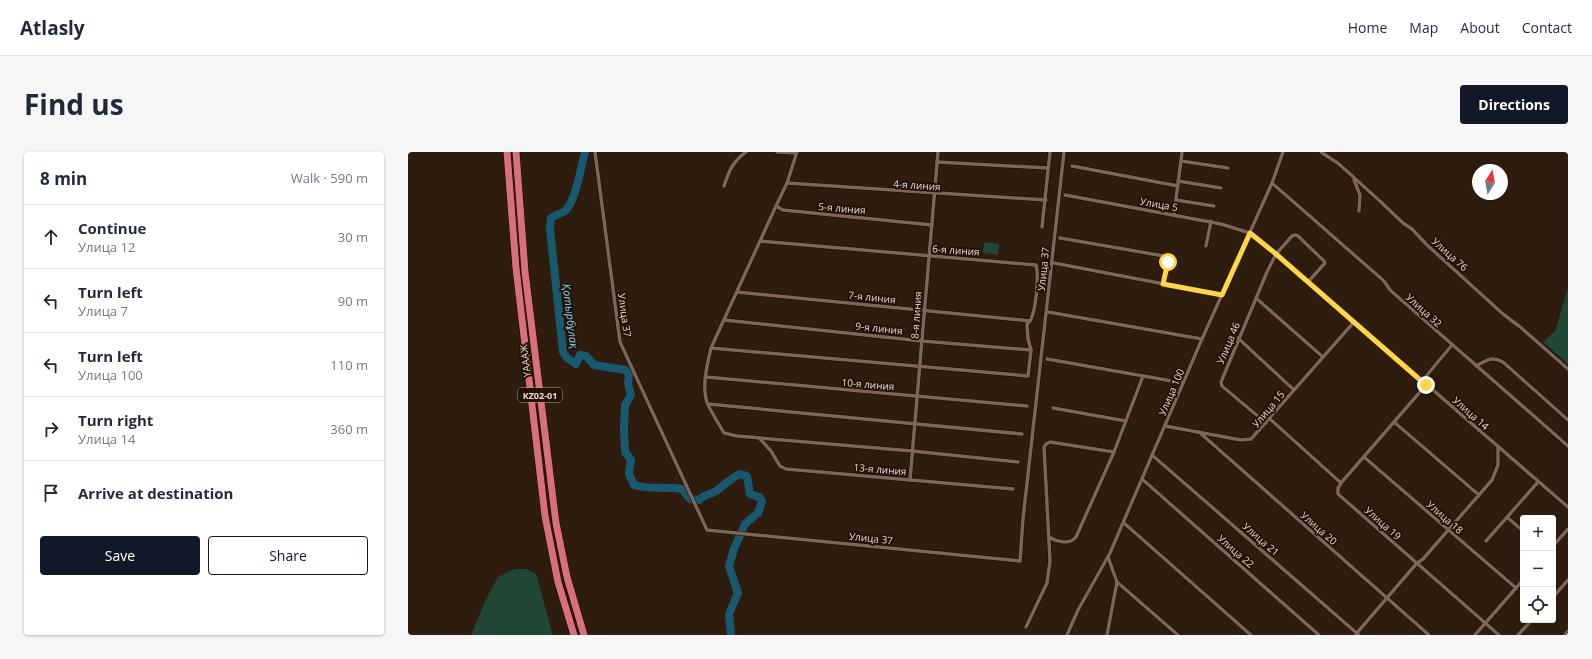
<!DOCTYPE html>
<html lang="en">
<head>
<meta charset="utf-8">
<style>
	:root { --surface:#fff; --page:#f6f6f7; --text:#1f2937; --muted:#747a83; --line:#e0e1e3; --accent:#111827 }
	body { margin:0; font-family:"Open Sans",sans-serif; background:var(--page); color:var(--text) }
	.controls { position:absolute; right:12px; bottom:12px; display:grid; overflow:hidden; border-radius:4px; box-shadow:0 1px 3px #0004 }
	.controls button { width:36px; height:36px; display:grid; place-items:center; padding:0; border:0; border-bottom:1px solid var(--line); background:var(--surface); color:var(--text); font:20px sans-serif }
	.compass { position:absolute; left:1064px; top:12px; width:36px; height:36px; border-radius:50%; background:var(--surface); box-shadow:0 1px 3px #0004; rotate:11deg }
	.stop { position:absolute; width:12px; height:12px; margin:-9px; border:3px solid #ffd54a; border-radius:50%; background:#fff }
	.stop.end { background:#ffd54a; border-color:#fff; box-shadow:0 1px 4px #0008 }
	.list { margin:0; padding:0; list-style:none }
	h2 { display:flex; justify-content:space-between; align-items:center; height:52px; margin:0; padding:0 16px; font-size:17px }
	h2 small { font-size:13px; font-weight:400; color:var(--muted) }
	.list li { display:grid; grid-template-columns:26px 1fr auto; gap:12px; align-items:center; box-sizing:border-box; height:64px; padding:0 16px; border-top:1px solid var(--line) }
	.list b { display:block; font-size:15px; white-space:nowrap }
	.list p { margin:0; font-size:13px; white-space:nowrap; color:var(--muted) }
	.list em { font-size:13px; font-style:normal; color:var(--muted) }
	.actions { display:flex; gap:8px; padding:12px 16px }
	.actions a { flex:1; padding:9px 0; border:1px solid var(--accent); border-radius:4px; text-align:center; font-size:14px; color:var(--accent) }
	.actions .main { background:var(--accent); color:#fff }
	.icon { flex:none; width:22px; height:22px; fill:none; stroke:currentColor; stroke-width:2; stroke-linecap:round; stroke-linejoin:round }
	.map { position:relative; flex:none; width:1160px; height:483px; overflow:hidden; border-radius:4px }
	header { display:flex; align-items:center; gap:24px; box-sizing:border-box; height:56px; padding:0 20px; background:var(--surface); border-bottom:1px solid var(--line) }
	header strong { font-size:19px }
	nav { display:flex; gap:22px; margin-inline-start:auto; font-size:14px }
	.intro { display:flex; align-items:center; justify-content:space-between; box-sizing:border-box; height:96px; padding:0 24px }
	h1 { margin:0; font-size:28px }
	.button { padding:10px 18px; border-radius:4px; background:var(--accent); color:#fff; font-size:14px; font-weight:700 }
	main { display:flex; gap:24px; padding:0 24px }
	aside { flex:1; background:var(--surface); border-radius:4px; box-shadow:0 1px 3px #0004 }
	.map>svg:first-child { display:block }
	.green { fill:#1f4734 }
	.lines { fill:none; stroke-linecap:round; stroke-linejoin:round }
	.river { stroke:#195970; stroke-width:8 }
	.minor-casing { stroke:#160600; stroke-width:4.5 }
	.motorway-casing { stroke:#160600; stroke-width:8 }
	.minor { stroke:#7d6658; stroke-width:3.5 }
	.motorway { stroke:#d8707b; stroke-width:7 }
	.route { stroke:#ffd54a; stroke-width:5 }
	.labels { text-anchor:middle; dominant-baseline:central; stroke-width:4; stroke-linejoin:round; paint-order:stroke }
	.shield { fill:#241206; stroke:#ad9f96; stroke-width:1 }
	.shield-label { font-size:9px; font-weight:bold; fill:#e8dbd3 }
	.street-label { font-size:10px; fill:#e8dbd3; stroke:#241206 }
	.water-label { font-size:11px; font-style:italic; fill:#7ed4f7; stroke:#241206 }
</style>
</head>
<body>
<header>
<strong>Atlasly</strong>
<nav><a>Home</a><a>Map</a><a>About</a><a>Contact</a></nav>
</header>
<div class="intro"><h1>Find us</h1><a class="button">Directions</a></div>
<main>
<aside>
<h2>8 min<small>Walk · 590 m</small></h2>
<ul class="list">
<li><svg class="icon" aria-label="ahead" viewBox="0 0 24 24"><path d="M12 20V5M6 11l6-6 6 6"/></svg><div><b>Continue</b><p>Улица 12</p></div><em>30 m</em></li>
<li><svg class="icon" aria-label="left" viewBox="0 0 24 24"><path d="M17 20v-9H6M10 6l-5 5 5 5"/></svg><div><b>Turn left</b><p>Улица 7</p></div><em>90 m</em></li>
<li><svg class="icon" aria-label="left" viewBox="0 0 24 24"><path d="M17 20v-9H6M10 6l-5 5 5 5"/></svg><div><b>Turn left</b><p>Улица 100</p></div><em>110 m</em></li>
<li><svg class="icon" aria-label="right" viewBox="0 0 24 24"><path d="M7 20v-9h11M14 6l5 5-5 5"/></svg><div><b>Turn right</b><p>Улица 14</p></div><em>360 m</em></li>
<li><svg class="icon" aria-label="arrive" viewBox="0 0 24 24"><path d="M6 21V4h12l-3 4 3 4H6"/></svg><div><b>Arrive at destination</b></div></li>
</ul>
<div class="actions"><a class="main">Save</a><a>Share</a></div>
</aside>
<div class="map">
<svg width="1160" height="483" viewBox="0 0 1160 483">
	<rect width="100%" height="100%" fill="#2e1c0f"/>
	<g class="green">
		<path d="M 576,90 L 591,92 L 590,103 L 575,101 Z"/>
		<path d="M 1160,136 L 1160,212 L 1135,190 L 1147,179 Z"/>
		<path d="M 107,417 L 119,417 L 128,422 L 145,483 L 63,483 L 77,449 L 90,425 Z"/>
	</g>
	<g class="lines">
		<path class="river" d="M 177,0 C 173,15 168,47 158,58 C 155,61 148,63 143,66 L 142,77 L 155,200 L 159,206 L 168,212 L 172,203 L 178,204 L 186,213 L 218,218 L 221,223 L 220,232 L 223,243 L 217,253 L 216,277 L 217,300 L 223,308 L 221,322 L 226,333 C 241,338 258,334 274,337 L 282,347 L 291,348 C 296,342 302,343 308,339 C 316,333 322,327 332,322 L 339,324 L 342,342 L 351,345 L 354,349 L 350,361 L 337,372 L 326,397 L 321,414 L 330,441 L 321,462 L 323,483"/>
		<defs>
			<g id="minor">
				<path d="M 187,0 L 212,190 L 299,378 L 612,409 L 615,367 L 656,0"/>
				<path d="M 369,0 L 388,1"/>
				<path d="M 389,0 L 379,31 L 368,54 L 375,58 L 524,73"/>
				<path d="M 913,0 L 931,12 L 973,50 L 995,71 L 1004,77 L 1019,93 L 1095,162 L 1111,174 L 1160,217"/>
				<path d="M 773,9 L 820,16"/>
				<path d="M 529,10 L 640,16"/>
				<path d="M 664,14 L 770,34"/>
				<path d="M 946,28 L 952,43 L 951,59"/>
				<path d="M 770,29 L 813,36"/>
				<path d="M 379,31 L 638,48"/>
				<path d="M 864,31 L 976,129 L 982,138 L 1160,294"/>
				<path d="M 316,34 C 321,19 325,9 338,0"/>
				<path d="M 657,43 L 813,72 L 842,81 L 868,102 L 1160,355"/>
				<path d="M 768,48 L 806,54"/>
				<path d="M 368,54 L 303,196 C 299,213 293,237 300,253 C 305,263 311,272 316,281 L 329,284 L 504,299 L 610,310"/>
				<path d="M 766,63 L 774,0"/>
				<path d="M 634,75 L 642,0"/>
				<path d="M 652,86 L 756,104 L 759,106 L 755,132"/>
				<path d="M 798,94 L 803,69"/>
				<path d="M 646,111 L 814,143"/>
				<path d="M 329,140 L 622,169"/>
				<path d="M 848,146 L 915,205"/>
				<path d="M 640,160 L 794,187"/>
				<path d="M 316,168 L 514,189 L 623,198"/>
				<path d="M 830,186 L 886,238"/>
				<path d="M 303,196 L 620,224 L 623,198 L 620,187 L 619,172 C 620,171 623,168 623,167 C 628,157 631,124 628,113 L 352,89"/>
				<path d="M 639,207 L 775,231"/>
				<path d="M 1068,214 C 1079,208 1083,204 1095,210 L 1160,268"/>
				<path d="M 298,225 L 619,254"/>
				<path d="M 1014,229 L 1044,193"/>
				<path d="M 300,252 L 614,282"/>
				<path d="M 645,256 L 718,269"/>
				<path d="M 862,267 L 933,331 L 930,336 L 930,342 L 1091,483"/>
				<path d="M 986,270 L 1071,343"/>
				<path d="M 858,271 L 814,234 L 813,230 L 859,120 L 868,102 L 884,84 L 887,83 L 890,84 L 916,109 L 917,111 L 900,130"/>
				<path d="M 757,274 L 833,288 L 843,287 L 946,170"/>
				<path d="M 791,280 L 1021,483"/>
				<path d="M 352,287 L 363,299 L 372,314 L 378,317 L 605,337"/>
				<path d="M 744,303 L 951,483"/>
				<path d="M 956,305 L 1108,436"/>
				<path d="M 734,327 L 911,483"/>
				<path d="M 502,328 L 530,0"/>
				<path d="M 933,331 L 1018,233"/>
				<path d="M 1099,365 L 1115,379"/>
				<path d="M 716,371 L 843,483"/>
				<path d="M 641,385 C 649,390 662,393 668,385 L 706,300 L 735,224"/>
				<path d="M 1078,389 L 1130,330"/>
				<path d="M 1145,394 L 1160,377"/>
				<path d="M 709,430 L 770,483"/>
				<path d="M 1145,445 L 1160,428"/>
				<path d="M 618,475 L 639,431 L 642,409 L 636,295 L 638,292 L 642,290 L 706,300"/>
				<path d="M 948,482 L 1009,411 L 1015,407 L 1084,328 L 1090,313 L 1090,296"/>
				<path d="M 659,483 L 670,458 L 702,401 L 794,187 L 864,31 L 875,0"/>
				<path d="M 699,483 L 709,430 L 700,405"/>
				<path d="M 1067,483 L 1115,428"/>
				<path d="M 1110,483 L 1124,468"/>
				<path d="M 1157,483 L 1160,479"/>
			</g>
			<g id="motorway">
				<path d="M 99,0 L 108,116 L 137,364 L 150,430 L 166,483"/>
				<path d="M 108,0 L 117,120 L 148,371 L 159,425 L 176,483"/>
			</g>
		</defs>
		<use href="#minor" class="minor-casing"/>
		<use href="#motorway" class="motorway-casing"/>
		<use href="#minor" class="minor"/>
		<use href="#motorway" class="motorway"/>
	</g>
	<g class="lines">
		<path class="route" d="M 760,110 L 755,132 L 814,143 L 842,81 L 868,102 L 1018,233"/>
	</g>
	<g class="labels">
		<rect class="shield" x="110" y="236" width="44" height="14" rx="3"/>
		<g class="shield-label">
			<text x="132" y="243">KZ02-01</text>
		</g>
		<g class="street-label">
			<text transform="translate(509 33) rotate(4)">4-я линия</text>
			<text transform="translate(751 52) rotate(10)">Улица 5</text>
			<text transform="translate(434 56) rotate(5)">5-я линия</text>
			<text transform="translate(548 98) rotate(4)">6-я линия</text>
			<text transform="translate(1042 102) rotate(42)">Улица 76</text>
			<text transform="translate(635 117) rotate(-84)">Улица 37</text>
			<text transform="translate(464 145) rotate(6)">7-я линия</text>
			<text transform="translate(1016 158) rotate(42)">Улица 32</text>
			<text transform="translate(217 163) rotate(82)">Улица 37</text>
			<text transform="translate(508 163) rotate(-86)">8-я линия</text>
			<text transform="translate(471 176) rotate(6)">9-я линия</text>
			<text transform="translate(820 191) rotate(-67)">Улица 46</text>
			<text transform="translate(117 209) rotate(-97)">ҮАААЖ</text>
			<text transform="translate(460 232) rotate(5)">10-я линия</text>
			<text transform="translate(763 240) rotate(-67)">Улица 100</text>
			<text transform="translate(860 257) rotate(-50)">Улица 15</text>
			<text transform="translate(1063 261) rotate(41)">Улица 14</text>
			<text transform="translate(472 317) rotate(5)">13-я линия</text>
			<text transform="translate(1037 365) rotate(41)">Улица 18</text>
			<text transform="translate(975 371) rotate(41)">Улица 19</text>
			<text transform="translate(911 376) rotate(41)">Улица 20</text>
			<text transform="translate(463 386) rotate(6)">Улица 37</text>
			<text transform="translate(853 387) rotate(41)">Улица 21</text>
			<text transform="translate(828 399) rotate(41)">Улица 22</text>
		</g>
		<g class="water-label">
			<text transform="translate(163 164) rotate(83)">Қотырбұлақ</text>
		</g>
	</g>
</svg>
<div class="controls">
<button>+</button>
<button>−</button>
<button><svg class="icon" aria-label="locate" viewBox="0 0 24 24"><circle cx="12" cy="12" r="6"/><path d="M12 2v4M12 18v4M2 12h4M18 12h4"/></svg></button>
</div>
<svg class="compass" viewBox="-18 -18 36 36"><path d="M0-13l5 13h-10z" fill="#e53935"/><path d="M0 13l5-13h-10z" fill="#747a83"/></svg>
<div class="stop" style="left:760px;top:110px"></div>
<div class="stop end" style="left:1018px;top:233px"></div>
</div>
</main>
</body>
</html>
